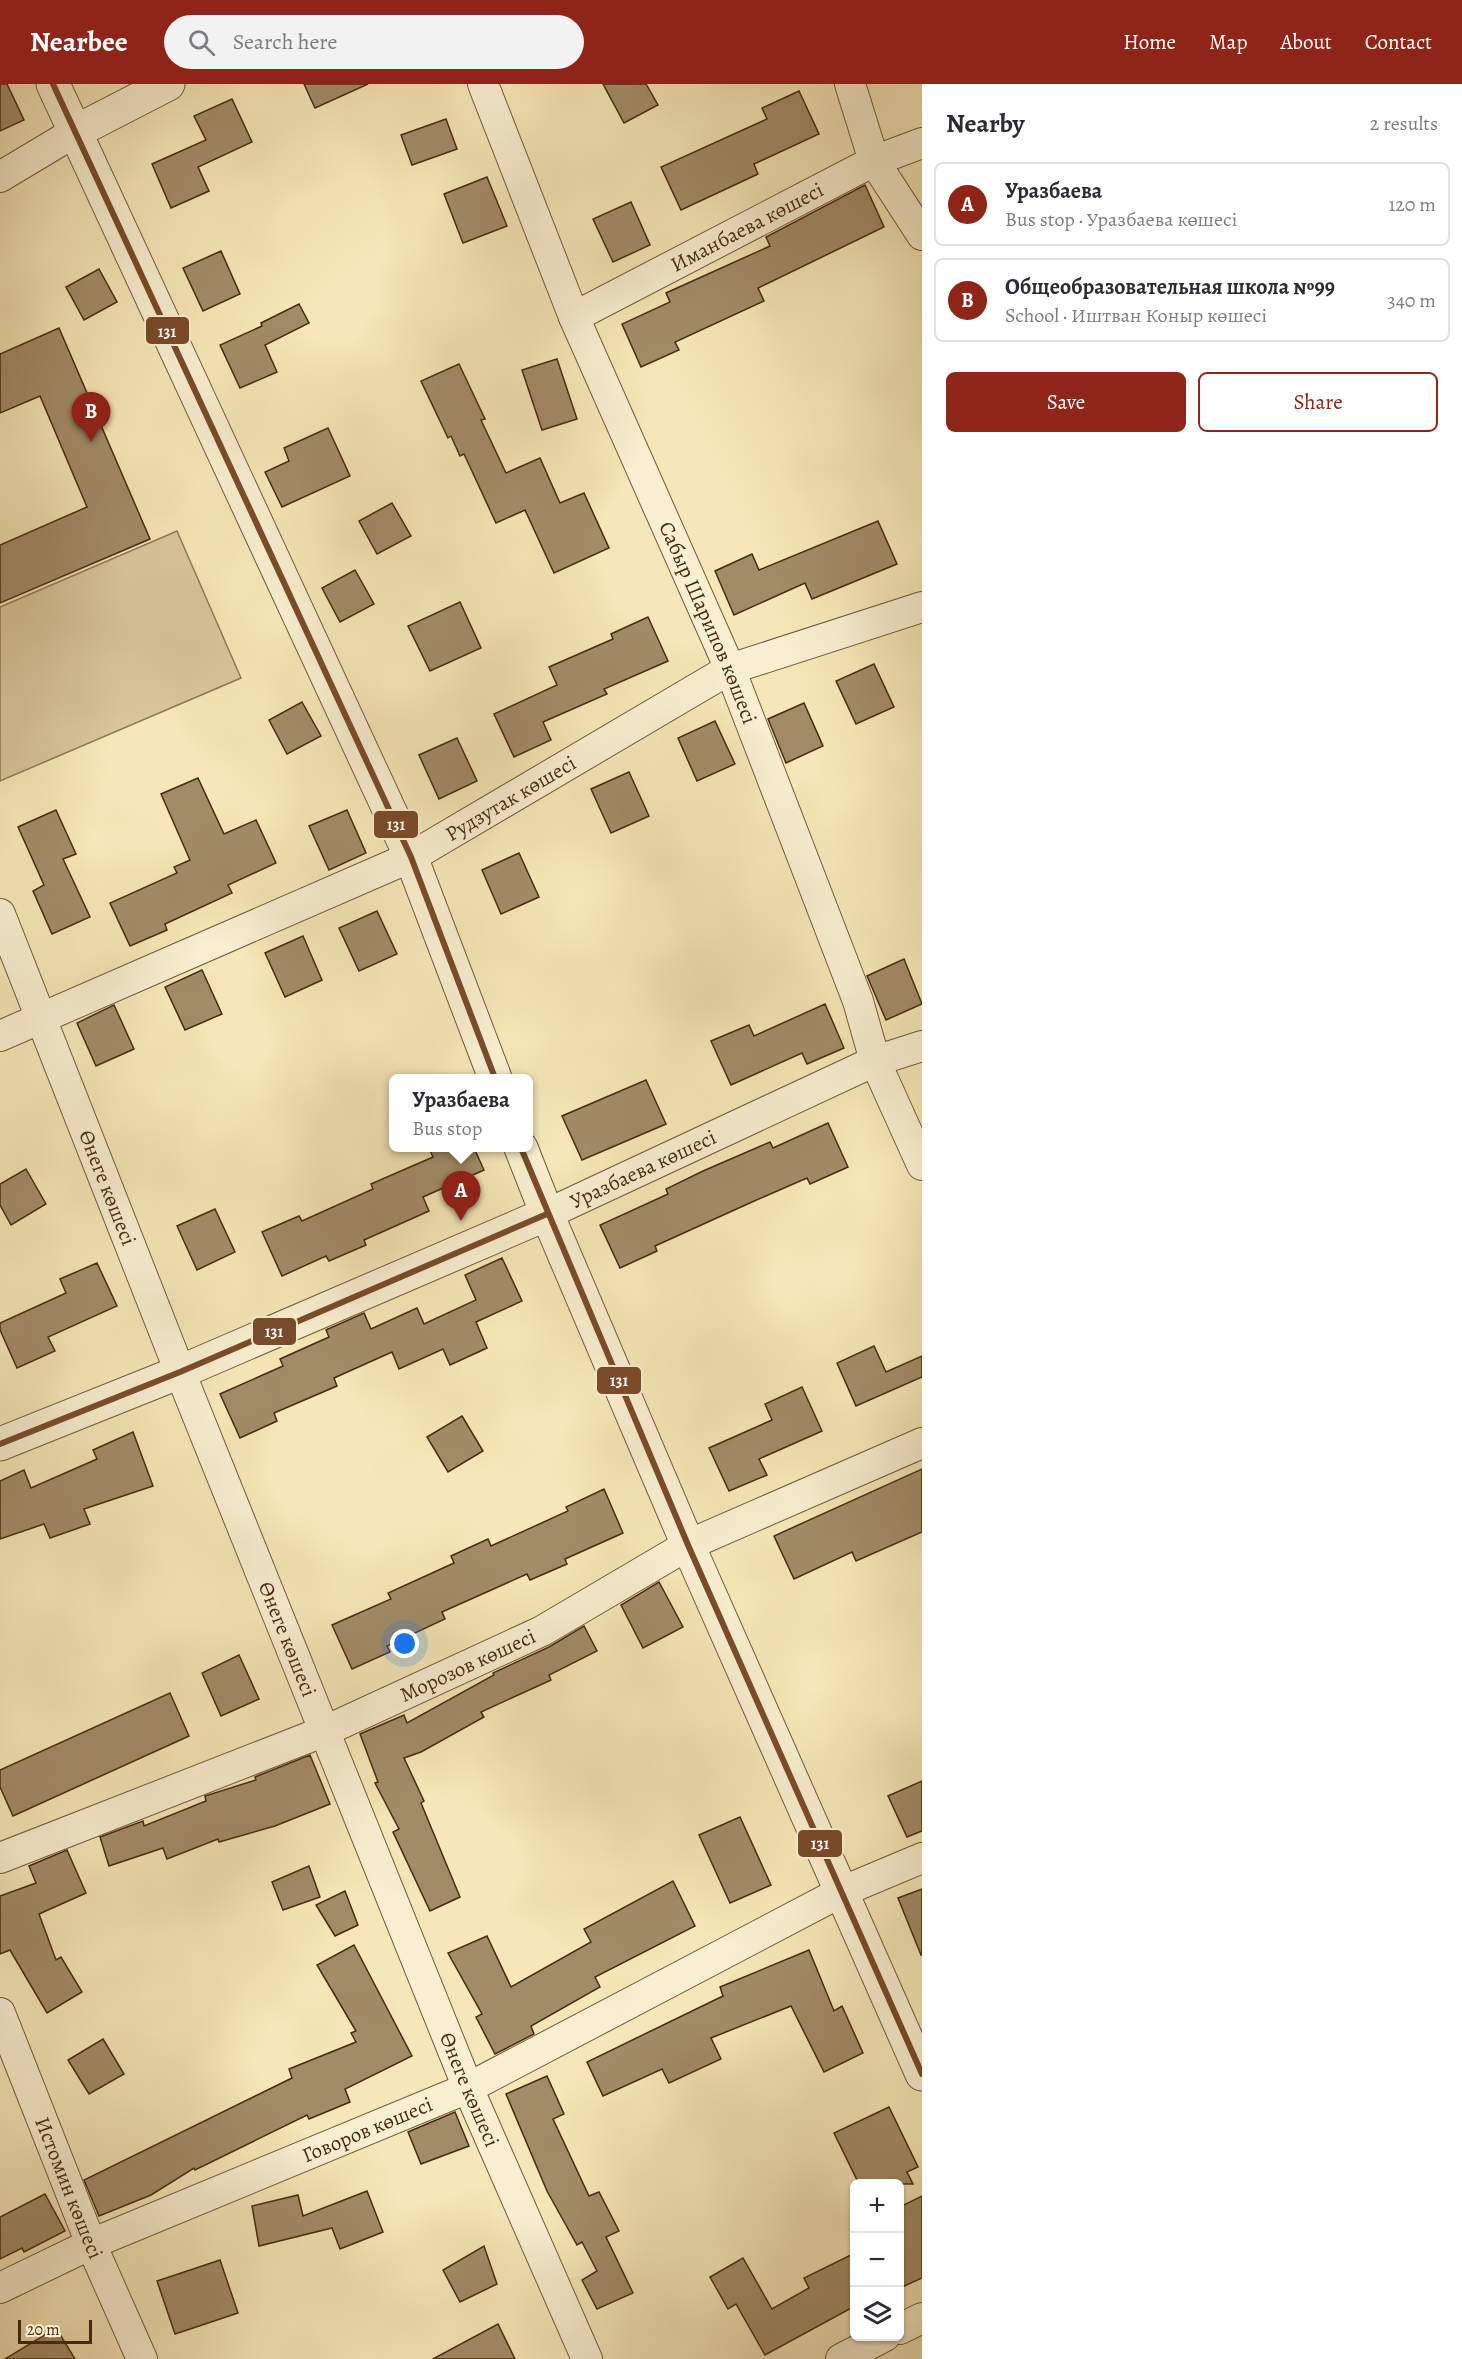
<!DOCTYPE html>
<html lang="en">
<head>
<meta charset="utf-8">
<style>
	:root { --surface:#fff; --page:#f2f2f3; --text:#2b2b33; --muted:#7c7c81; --line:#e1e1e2; --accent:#8f2418 }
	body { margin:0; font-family:Alegreya,serif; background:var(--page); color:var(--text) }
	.controls { position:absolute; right:18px; bottom:18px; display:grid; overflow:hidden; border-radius:9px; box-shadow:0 2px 4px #0004 }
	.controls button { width:54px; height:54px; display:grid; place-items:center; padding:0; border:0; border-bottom:2px solid var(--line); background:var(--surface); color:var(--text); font:30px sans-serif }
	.scale { position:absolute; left:18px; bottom:15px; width:74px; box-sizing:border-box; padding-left:6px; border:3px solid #482a13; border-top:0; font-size:16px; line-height:21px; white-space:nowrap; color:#482a13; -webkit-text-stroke:4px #f8efd0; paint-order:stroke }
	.you { position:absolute; left:405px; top:1560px; width:21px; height:21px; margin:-15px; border:4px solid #fff; border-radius:50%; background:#1a73e8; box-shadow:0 0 0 9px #1a73e833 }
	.badge { display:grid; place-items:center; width:39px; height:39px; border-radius:50%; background:var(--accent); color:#fff; font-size:20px; font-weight:700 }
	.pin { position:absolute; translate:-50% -50px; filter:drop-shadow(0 2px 3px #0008) }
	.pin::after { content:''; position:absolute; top:32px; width:21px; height:18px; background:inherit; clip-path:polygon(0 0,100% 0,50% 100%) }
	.popup { position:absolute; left:389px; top:990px; width:144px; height:78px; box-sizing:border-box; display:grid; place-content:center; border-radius:9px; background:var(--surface); filter:drop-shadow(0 2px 4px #0005); font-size:20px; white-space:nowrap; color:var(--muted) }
	.popup b { font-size:22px; color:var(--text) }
	.popup::after { content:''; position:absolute; left:50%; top:100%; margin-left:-12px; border:12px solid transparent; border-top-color:var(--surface) }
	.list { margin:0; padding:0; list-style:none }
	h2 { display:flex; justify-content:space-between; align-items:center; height:78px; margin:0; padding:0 24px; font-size:26px }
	h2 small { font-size:20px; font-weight:400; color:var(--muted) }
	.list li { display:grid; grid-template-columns:39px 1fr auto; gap:18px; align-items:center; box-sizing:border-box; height:84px; margin:0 12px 12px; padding:0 12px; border:2px solid var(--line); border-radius:9px }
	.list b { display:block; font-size:22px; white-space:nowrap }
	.list p { margin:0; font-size:20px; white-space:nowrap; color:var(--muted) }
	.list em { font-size:20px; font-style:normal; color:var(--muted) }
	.actions { display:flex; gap:12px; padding:18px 24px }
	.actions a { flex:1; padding:14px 0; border:2px solid var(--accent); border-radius:9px; text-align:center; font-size:21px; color:var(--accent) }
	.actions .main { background:var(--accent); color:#fff }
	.icon { flex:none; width:33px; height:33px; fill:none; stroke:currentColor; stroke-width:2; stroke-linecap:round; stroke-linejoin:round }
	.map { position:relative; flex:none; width:922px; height:2275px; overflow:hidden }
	header { display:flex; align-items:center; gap:36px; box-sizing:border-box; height:84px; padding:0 30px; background:var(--accent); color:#fff }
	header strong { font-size:28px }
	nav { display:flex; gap:33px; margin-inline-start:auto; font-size:21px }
	.search { width:420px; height:54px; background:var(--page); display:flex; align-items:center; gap:15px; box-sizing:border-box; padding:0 21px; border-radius:33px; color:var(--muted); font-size:22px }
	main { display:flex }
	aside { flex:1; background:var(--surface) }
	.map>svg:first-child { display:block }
	.green { fill:#d8c79b; stroke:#907857; stroke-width:1.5 }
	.building { fill:#a28c68; stroke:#482a13; stroke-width:1.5 }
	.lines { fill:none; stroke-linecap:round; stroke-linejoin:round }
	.minor-casing { stroke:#73593c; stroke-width:32 }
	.tertiary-casing { stroke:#73593c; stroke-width:35 }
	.minor { stroke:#f8efd0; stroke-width:30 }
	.tertiary { stroke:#f8efd0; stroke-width:33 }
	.bus-1-casing { stroke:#f8efd0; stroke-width:10 }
	.bus-1 { stroke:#7a4b2a; stroke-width:6 }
	.labels { text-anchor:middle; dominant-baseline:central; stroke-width:4.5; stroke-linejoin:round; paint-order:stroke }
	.street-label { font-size:21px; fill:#482a13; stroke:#f8efd0 }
	.line-badge { stroke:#f8efd0; stroke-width:2 }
	.badge-label { font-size:16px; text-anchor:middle; font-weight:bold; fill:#fff }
</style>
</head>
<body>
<header>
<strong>Nearbee</strong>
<div class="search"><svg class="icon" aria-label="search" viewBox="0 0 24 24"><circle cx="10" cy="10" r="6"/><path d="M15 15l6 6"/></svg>Search here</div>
<nav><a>Home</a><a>Map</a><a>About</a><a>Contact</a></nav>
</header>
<main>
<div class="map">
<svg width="922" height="2275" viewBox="0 0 922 2275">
	<rect width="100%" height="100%" fill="#f5e7b7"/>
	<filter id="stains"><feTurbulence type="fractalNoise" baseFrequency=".00333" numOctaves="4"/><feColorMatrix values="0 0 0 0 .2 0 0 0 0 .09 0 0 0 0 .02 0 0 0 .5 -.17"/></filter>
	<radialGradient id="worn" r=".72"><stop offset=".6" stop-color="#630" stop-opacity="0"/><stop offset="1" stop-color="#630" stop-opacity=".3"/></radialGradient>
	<path class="green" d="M 177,447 L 241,594 L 0,697 L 0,523 Z"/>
	<g class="building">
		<path d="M 0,0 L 7,0 L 24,36 L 0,47 Z"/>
		<path d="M 304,0 L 368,0 L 315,24 Z"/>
		<path d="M 603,0 L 646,0 L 658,21 L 624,39 Z"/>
		<path d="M 799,7 L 819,50 L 754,80 L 758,90 L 681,126 L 661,83 L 767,35 L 762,24 Z"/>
		<path d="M 232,15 L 252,58 L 198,83 L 209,107 L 171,124 L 152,80 L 206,56 L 194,32 Z"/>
		<path d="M 446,35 L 457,65 L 412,81 L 401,51 Z"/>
		<path d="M 487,93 L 507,142 L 463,159 L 444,110 Z"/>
		<path d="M 865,101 L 884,143 L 758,204 L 764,217 L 675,258 L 679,266 L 641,283 L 622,240 L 670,218 L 666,209 L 770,162 L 766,153 Z"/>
		<path d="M 631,118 L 650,161 L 613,178 L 593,135 Z"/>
		<path d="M 221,167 L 240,210 L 203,227 L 183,184 Z"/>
		<path d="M 99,185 L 117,218 L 84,236 L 66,203 Z"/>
		<path d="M 299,220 L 309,239 L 265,261 L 277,288 L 240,304 L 220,261 L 262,242 L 261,239 Z"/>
		<path d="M 59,244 L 150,455 L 0,519 L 0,461 L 87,423 L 40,312 L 0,329 L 0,270 Z"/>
		<path d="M 557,275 L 577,335 L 542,346 L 522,286 Z"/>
		<path d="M 459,280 L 485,335 L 481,336 L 506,389 L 540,374 L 560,419 L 584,409 L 609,464 L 554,489 L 525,426 L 496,439 L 464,370 L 460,372 L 451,352 L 448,354 L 421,297 Z"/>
		<path d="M 328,344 L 350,392 L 282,423 L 265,388 L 289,377 L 284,364 Z"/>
		<path d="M 392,419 L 411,452 L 377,470 L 359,437 Z"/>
		<path d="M 878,437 L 897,480 L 812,515 L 805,499 L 734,531 L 715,487 L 752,470 L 759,486 Z"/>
		<path d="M 355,486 L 374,520 L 340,538 L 322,504 Z"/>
		<path d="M 460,518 L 481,564 L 430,587 L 408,542 Z"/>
		<path d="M 648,533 L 668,577 L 604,605 L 607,610 L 543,638 L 551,656 L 514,673 L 494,630 L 557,601 L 549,583 L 613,555 L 611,550 Z"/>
		<path d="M 874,580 L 894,623 L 856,640 L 836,597 Z"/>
		<path d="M 302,618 L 321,652 L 287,670 L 269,636 Z"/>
		<path d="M 804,619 L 823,662 L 786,679 L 768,635 Z"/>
		<path d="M 715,637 L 735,680 L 697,697 L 678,654 Z"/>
		<path d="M 457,654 L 477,697 L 439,715 L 419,671 Z"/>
		<path d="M 629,688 L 649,732 L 611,749 L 591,705 Z"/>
		<path d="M 198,694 L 224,750 L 256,736 L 276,779 L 228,801 L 232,809 L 165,840 L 167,846 L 130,862 L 110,819 L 177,789 L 174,783 L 190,776 L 161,710 Z"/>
		<path d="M 56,726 L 76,770 L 63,775 L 90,833 L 52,850 L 33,807 L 44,801 L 18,743 Z"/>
		<path d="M 347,726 L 366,769 L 329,786 L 309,742 Z"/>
		<path d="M 519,769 L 539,813 L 501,830 L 482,786 Z"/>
		<path d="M 377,827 L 397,870 L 359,887 L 339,844 Z"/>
		<path d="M 303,852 L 322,896 L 285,913 L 265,869 Z"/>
		<path d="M 904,875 L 922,920 L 886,936 L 867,892 Z"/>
		<path d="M 202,886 L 222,930 L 185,946 L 165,903 Z"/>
		<path d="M 825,920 L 844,964 L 807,980 L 802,969 L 731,1001 L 711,957 L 749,941 L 754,952 Z"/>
		<path d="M 114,921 L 134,965 L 96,982 L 77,939 Z"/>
		<path d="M 646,996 L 666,1040 L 582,1076 L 562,1032 Z"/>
		<path d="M 828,1039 L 848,1083 L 810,1100 L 807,1094 L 752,1118 L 655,1162 L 657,1167 L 620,1184 L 600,1141 L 668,1110 L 666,1105 L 703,1087 L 770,1058 L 773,1064 Z"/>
		<path d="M 429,1064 L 474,1064 L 484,1086 L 423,1113 L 429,1127 L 364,1156 L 366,1161 L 329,1177 L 326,1172 L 282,1192 L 262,1148 L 299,1132 L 302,1137 L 373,1105 L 371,1100 L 433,1073 Z"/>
		<path d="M 26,1085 L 46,1120 L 11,1141 L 0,1121 L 0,1100 Z"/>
		<path d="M 215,1125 L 235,1168 L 197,1186 L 177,1142 Z"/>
		<path d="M 502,1174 L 522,1217 L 476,1238 L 487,1264 L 450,1281 L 443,1265 L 399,1285 L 392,1268 L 334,1294 L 337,1302 L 274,1329 L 277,1337 L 240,1354 L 220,1310 L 283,1282 L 280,1275 L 329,1253 L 326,1246 L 364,1229 L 371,1245 L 417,1224 L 424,1240 L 476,1216 L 465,1191 Z"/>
		<path d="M 97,1179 L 117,1222 L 48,1253 L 55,1267 L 17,1284 L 0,1246 L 0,1239 L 66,1209 L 60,1195 Z"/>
		<path d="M 874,1262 L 886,1288 L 922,1272 L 922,1293 L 856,1322 L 837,1279 Z"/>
		<path d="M 802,1303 L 822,1347 L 759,1375 L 767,1391 L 729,1407 L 709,1364 L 772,1336 L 765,1320 Z"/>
		<path d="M 462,1332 L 483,1367 L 448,1388 L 427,1353 Z"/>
		<path d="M 133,1348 L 153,1402 L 84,1425 L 90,1440 L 50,1454 L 44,1440 L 0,1455 L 0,1397 L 24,1386 L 31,1404 L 97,1375 L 93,1366 Z"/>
		<path d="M 922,1385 L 922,1448 L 856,1477 L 852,1468 L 794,1495 L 774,1452 Z"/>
		<path d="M 604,1405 L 623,1449 L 565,1475 L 567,1480 L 530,1496 L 527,1490 L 442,1528 L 445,1535 L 387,1562 L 390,1568 L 352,1585 L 332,1541 L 391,1515 L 388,1509 L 454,1479 L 451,1472 L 488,1455 L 491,1462 L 568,1427 L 566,1423 Z"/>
		<path d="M 659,1498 L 683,1543 L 643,1564 L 621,1521 Z"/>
		<path d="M 584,1542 L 597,1567 L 549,1591 L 551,1596 L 481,1628 L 484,1633 L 421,1668 L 404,1674 L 424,1717 L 421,1719 L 460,1813 L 430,1827 L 393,1748 L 399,1745 L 375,1699 L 378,1698 L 360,1650 L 404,1631 L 407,1639 L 494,1591 L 493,1589 L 549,1563 Z"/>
		<path d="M 239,1571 L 259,1615 L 221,1632 L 202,1589 Z"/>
		<path d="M 170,1609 L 189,1652 L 13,1732 L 0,1703 L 0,1686 Z"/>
		<path d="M 310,1671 L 330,1720 L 275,1742 L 219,1758 L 218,1755 L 167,1775 L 163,1764 L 109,1782 L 100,1753 L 143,1737 L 144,1742 L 206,1717 L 205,1712 L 256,1696 L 255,1693 Z"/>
		<path d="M 922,1697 L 922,1747 L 907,1753 L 888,1712 Z"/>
		<path d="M 740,1733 L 771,1801 L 730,1819 L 699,1751 Z"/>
		<path d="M 67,1766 L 86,1809 L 39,1830 L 56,1876 L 61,1873 L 82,1908 L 47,1929 L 10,1866 L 0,1870 L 0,1812 L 36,1799 L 29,1782 Z"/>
		<path d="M 309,1782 L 320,1813 L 283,1826 L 272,1798 Z"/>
		<path d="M 673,1797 L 695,1842 L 595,1893 L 600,1903 L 531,1942 L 534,1950 L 495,1970 L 476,1933 L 482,1930 L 448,1869 L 487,1852 L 511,1903 L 591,1858 L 584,1845 Z"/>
		<path d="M 922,1805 L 922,1871 L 921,1871 L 898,1814 Z"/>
		<path d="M 345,1807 L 358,1841 L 335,1852 L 316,1821 Z"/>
		<path d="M 354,1861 L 412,1972 L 345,2005 L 350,2018 L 309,2035 L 307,2031 L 195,2086 L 194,2084 L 151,2111 L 99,2132 L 84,2096 L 292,1994 L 289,1985 L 356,1958 L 351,1949 L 356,1947 L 317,1881 Z"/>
		<path d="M 809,1866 L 834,1927 L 842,1922 L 863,1969 L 824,1988 L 791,1922 L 711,1954 L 721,1975 L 669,1999 L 662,1985 L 603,2012 L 587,1978 L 723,1912 L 720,1903 Z"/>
		<path d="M 103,1955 L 124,1990 L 89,2010 L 68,1976 Z"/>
		<path d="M 547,1992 L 564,2030 L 553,2035 L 589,2112 L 599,2108 L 619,2147 L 606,2153 L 633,2209 L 597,2225 L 582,2196 L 597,2187 L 582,2158 L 577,2161 L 547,2107 L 506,2010 Z"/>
		<path d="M 889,2023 L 918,2083 L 907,2088 L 913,2100 L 859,2100 L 834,2049 Z"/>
		<path d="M 455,2028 L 469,2062 L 421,2080 L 408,2048 Z"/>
		<path d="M 367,2107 L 383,2148 L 340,2165 L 332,2144 L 259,2162 L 252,2122 L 298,2111 L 303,2132 Z"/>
		<path d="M 45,2110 L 65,2147 L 24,2168 L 22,2164 L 0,2175 L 0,2133 Z"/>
		<path d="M 922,2112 L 922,2194 L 900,2204 L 900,2123 Z"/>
		<path d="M 484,2162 L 497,2200 L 460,2218 L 443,2186 Z"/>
		<path d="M 855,2169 L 855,2222 L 765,2271 L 736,2220 L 728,2225 L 710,2193 L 743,2174 L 772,2225 L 809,2204 L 804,2194 Z"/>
		<path d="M 220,2176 L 238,2229 L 175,2250 L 157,2197 Z"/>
		<path d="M 498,2240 L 515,2275 L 433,2275 Z"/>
		<path d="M 56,2244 L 75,2275 L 5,2275 Z"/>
	</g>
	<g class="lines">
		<defs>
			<g id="minor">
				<path id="s1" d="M 483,0 L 574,233 L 730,585 L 858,917 L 875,977 L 922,1081"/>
				<path d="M 850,0 L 874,77 L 922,151"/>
				<path d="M 0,93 L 75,48"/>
				<path id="s2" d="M 574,233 L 874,77 L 922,59"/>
				<path id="s3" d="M 0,830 L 180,1288 L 468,2004 L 587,2275"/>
				<path id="s4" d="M 0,952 L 411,773 L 730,585 L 922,523"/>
				<path id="s5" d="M 547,1130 L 875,977 L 922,962"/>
				<path id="s6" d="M 0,1774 L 325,1647 L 542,1547 L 688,1461 L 922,1359"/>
				<path id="s7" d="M 0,1929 L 91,2160 L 142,2275"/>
				<path id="s8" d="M 0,2204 L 91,2160 L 468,2004 L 841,1808 L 922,1774"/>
				<path d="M 900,2245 L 922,2234"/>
				<path d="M 841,2275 L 885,2252"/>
			</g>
			<g id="tertiary">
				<path d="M 53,0 L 411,773 L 495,994"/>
				<path d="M 75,48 L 168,0"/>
				<path d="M 521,1064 L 547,1130 L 688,1461 L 922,1990"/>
				<path d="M 0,1360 L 180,1288 L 547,1130"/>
			</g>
		</defs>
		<use href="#minor" class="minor-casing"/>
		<use href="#tertiary" class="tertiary-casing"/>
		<use href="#minor" class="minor"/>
		<use href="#tertiary" class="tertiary"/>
		<defs>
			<g id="bus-1">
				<path d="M 53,0 L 411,773 L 495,994"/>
				<path d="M 521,1064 L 688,1461 L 922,1990"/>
				<path d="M 0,1360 L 180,1288 L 547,1130"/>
			</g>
		</defs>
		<use href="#bus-1" class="bus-1-casing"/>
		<use href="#bus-1" class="bus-1"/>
	</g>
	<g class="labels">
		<g class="street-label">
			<text stroke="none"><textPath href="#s2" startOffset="195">Иманбаева көшесі</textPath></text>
			<text stroke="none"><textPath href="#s1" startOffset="584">Сабыр Шарипов көшесі</textPath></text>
			<text stroke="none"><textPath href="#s4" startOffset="564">Рудзутак көшесі</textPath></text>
			<text stroke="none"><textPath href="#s5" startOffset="106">Уразбаева көшесі</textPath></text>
			<text stroke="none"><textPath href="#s3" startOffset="294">Өнеге көшесі</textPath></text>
			<text stroke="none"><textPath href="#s3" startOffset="780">Өнеге көшесі</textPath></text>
			<text stroke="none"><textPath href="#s6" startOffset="506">Морозов көшесі</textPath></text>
			<text stroke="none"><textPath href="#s3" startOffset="1266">Өнеге көшесі</textPath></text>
			<text stroke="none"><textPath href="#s8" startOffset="400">Говоров көшесі</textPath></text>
			<text stroke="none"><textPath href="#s7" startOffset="188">Истомин көшесі</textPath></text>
		</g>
	</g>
	<g class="line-badge">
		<rect x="145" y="232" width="45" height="29" rx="6" fill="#7a4b2a"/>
		<rect x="373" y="726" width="46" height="29" rx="6" fill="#7a4b2a"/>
		<rect x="252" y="1233" width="45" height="29" rx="6" fill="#7a4b2a"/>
		<rect x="596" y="1282" width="46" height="29" rx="6" fill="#7a4b2a"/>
		<rect x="797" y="1745" width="46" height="29" rx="6" fill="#7a4b2a"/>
	</g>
	<g class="badge-label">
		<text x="167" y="253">131</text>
		<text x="396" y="746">131</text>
		<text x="274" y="1253">131</text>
		<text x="619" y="1302">131</text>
		<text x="820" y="1765">131</text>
	</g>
	<rect width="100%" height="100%" filter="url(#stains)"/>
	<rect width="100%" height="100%" fill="url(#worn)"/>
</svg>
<div class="controls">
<button>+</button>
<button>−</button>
<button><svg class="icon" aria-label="layers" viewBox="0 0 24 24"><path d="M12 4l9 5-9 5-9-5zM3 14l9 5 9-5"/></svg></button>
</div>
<div class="scale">20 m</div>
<div class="you"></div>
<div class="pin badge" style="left:461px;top:1137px">A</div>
<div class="popup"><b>Уразбаева</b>Bus stop</div>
<div class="pin badge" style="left:91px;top:358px">B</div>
</div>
<aside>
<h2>Nearby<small>2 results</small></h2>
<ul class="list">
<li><span class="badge">A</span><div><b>Уразбаева</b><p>Bus stop · Уразбаева көшесі</p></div><em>120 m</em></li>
<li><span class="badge">B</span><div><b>Общеобразовательная школа №99</b><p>School · Иштван Коныр көшесі</p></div><em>340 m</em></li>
</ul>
<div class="actions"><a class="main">Save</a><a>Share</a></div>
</aside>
</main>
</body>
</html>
